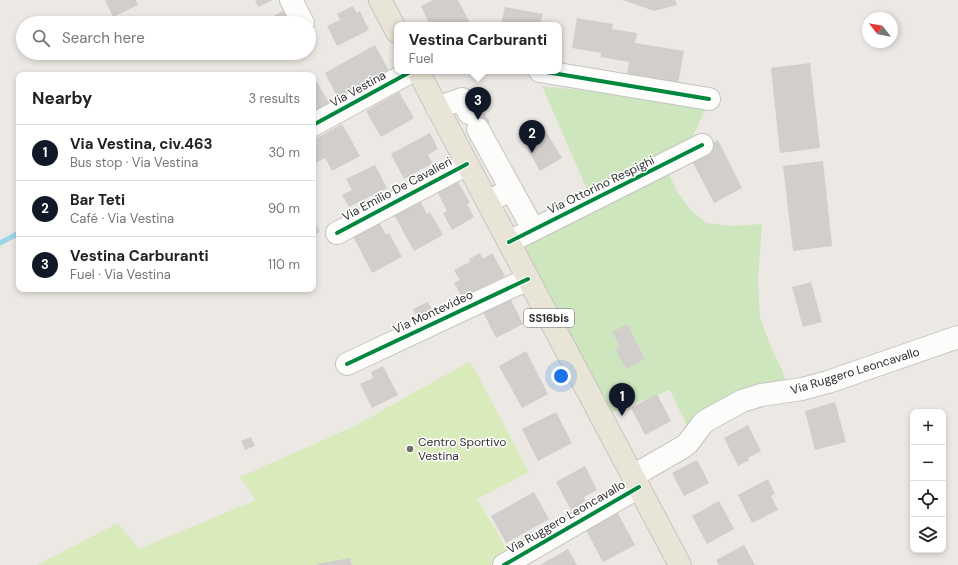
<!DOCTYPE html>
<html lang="en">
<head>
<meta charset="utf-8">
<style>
	:root { --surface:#fff; --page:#f6f6f6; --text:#222; --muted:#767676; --line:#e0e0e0; --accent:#111827 }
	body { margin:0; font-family:"DM Sans",sans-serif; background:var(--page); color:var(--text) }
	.controls { position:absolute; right:12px; bottom:12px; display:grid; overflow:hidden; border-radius:8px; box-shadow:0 2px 6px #0003 }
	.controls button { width:36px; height:36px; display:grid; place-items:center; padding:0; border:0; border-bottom:1px solid var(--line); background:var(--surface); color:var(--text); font:20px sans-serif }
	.compass { position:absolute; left:862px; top:12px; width:36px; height:36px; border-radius:50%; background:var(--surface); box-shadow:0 2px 6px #0003; rotate:301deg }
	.you { position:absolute; left:561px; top:376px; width:14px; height:14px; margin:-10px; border:3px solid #fff; border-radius:50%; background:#1a73e8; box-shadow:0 0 0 6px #1a73e833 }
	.badge { display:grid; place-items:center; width:26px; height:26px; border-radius:50%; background:var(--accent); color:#fff; font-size:13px; font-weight:700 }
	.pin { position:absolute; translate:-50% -33px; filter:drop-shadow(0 1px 2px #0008) }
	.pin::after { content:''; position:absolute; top:21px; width:14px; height:12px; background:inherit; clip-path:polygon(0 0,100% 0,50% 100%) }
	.popup { position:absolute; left:394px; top:22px; width:168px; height:52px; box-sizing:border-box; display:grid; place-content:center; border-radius:8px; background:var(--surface); filter:drop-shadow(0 1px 3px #0005); font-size:13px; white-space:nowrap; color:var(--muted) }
	.popup b { font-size:15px; color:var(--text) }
	.popup::after { content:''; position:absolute; left:50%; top:100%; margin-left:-8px; border:8px solid transparent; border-top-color:var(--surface) }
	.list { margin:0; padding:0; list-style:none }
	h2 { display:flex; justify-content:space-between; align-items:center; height:52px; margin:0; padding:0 16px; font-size:17px }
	h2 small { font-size:13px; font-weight:400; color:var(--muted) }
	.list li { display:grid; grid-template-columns:26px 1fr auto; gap:12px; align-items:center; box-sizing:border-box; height:56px; padding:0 16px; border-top:1px solid var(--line) }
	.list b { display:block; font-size:15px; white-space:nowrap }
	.list p { margin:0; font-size:13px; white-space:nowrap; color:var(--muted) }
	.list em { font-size:13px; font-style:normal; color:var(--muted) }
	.icon { flex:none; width:22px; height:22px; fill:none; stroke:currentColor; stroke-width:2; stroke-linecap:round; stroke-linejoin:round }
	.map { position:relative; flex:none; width:958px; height:565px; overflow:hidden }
	.search { position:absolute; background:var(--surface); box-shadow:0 2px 6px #0003; left:16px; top:16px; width:300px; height:44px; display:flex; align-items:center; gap:10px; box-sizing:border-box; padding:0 14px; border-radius:22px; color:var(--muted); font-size:15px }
	.panel { position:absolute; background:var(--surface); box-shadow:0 2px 6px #0003; left:16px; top:72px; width:300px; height:220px; border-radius:8px }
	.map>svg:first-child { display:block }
	.green { fill:#cee6be }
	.pitch { fill:#d9eabb }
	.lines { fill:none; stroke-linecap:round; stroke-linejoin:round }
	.stream { stroke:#99d6ec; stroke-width:5 }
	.building { fill:#d1cecb }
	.minor-casing { stroke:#c5c4c5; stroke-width:24 }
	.major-casing { stroke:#c6c5c4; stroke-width:24 }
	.minor { stroke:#fcfcfb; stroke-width:22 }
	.major { stroke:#e8e4d6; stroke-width:22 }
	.cycleway-casing { stroke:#fff; stroke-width:6 }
	.cycleway { stroke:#00873e; stroke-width:4 }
	.poi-dot { fill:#706f6e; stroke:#fff; stroke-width:1.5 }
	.labels { text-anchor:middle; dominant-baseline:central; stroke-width:3; stroke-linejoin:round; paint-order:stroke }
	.shield { fill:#fff; stroke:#6d6d6d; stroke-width:1 }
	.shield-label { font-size:11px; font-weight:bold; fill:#2e2e2e }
	.street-label { font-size:12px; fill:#2e2e2e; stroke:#fff }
	.poi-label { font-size:12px; fill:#2e2e2e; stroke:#fff; text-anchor:start }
</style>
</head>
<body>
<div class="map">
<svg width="958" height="565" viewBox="0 0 958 565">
	<rect width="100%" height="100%" fill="#ece8e4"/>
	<g class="green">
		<path d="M 542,86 L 629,95 L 706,109 L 690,141 L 589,194 Z"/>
		<path d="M 667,169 L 676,190 L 690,209 L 706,223 L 732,226 L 762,224 L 758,280 L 760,318 L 771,347 L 783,372 L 789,390 L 691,434 L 670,390 L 609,414 L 522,244 Z"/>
	</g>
	<path class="pitch" d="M 470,361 L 529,472 L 477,499 L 517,565 L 37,565 L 118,523 L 139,549 L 256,500 L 240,477 L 355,426 Z"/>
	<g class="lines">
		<path class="stream" d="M 0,243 L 19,233"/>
	</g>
	<g class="building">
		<path d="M 105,0 L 136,0 L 138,5 L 113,17 Z"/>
		<path d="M 255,0 L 273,0 L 258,7 Z"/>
		<path d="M 433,0 L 458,0 L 471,25 L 430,25 L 421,6 Z"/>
		<path d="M 623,0 L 675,0 L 677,5 L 654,11 Z"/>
		<path d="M 353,6 L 357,13 L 360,11 L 369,30 L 337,46 L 327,26 L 340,20 L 337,14 Z"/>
		<path d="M 290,7 L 298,23 L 260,23 Z"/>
		<path d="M 505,7 L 543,14 L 540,25 L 501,25 Z"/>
		<path d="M 577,18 L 613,24 L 612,29 L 637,33 L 635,43 L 684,51 L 678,84 L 627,75 L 629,62 L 601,57 L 601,53 L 572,48 Z"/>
		<path d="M 375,45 L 389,71 L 338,98 L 325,73 Z"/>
		<path d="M 810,63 L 820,148 L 780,153 L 771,68 Z"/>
		<path d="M 315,79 L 330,104 L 313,114 L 313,80 Z"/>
		<path d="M 399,92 L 414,118 L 381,137 L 366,111 Z"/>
		<path d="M 480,106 L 490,122 L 473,132 L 463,116 Z"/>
		<path d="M 342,124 L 360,156 L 332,171 L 325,158 L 314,164 L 313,162 L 313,146 L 317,144 L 315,139 Z"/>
		<path d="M 542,125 L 562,158 L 540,171 L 521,138 Z"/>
		<path d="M 430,133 L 438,149 L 428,155 L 433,163 L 404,179 L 391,154 Z"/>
		<path d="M 718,140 L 742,188 L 714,203 L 689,155 Z"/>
		<path d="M 823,161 L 832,246 L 793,251 L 783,166 Z"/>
		<path d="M 375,165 L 387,188 L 349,207 L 342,195 L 352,190 L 346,179 Z"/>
		<path d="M 455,176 L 470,203 L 467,204 L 474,217 L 452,230 L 443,213 L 447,211 L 435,187 Z"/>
		<path d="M 419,199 L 427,214 L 430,212 L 443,235 L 414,251 L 393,213 Z"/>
		<path d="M 313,219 L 320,232 L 313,235 Z"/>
		<path d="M 378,220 L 386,235 L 389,233 L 402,257 L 372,273 L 352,234 Z"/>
		<path d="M 480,253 L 483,259 L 492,253 L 505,276 L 463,299 L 454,283 L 460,280 L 454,270 L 470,262 L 469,259 Z"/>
		<path d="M 811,282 L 822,322 L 803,327 L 792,287 Z"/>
		<path d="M 508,294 L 523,324 L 496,338 L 481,308 Z"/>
		<path d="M 428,302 L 433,312 L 418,319 L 413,309 Z"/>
		<path d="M 627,324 L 645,359 L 626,369 L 615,349 L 620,346 L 612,332 Z"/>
		<path d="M 526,351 L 548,394 L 522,408 L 499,366 Z"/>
		<path d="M 383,366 L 398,395 L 372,408 L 360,384 L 373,378 L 371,372 Z"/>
		<path d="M 657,394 L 671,421 L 645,435 L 631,408 Z"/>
		<path d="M 835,402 L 846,442 L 815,450 L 805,411 Z"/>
		<path d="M 556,412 L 572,443 L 538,461 L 522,429 Z"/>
		<path d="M 748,425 L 761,451 L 748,458 L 749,460 L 738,466 L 724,438 Z"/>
		<path d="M 251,437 L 255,446 L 245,450 L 241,441 Z"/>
		<path d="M 697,460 L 709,483 L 684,496 L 672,473 Z"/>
		<path d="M 585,466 L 597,490 L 584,497 L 586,501 L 571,510 L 556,482 Z"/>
		<path d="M 768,479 L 775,494 L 771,496 L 778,510 L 752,523 L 738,495 Z"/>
		<path d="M 534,492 L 549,519 L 506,543 L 491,516 Z"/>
		<path d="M 719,501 L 734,529 L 707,544 L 692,516 Z"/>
		<path d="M 615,508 L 635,545 L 603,562 L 583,525 Z"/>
		<path d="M 744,545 L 755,565 L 719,565 L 716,560 Z"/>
		<path d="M 568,549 L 577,565 L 540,565 Z"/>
		<path d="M 350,558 L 352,565 L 317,565 L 317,564 Z"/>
	</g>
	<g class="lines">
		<defs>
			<g id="minor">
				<path d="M 291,0 L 303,23"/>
				<path d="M 540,71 L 709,99"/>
				<path d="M 437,108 L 462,99 L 469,113"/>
				<path d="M 313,125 L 412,71"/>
				<path d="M 478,129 L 511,189 L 488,202"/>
				<path d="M 511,189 L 533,229"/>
				<path d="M 337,233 L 467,164"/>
				<path d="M 509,242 L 702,145"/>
				<path d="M 347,364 L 528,279"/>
				<path d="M 633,476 L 683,447 L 688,443 L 703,423 L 709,419 L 742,401 L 761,395 L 802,389 L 828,382 L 958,337"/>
				<path d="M 504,565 L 639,487"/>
			</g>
			<g id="major">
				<path d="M 380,0 L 397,32"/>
				<path d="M 418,71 L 680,565"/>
			</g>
		</defs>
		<use href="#minor" class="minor-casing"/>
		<use href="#major" class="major-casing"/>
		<use href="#minor" class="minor"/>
		<use href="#major" class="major"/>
		<defs>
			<g id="cycleway">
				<path d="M 540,71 L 709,99"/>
				<path d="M 313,125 L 412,71"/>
				<path d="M 337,233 L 467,164"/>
				<path d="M 509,242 L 702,145"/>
				<path d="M 347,364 L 528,279"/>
				<path d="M 504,565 L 639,487"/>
			</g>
		</defs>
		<use href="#cycleway" class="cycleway-casing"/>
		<use href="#cycleway" class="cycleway"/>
	</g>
	<circle class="poi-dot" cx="410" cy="449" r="4"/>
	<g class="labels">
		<rect class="shield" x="524" y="309" width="50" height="18" rx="3"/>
		<g class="shield-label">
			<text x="549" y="318">SS16bis</text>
		</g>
		<g class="street-label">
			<text transform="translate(358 89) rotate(-29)">Via Vestina</text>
			<text transform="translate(601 185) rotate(-26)">Via Ottorino Respighi</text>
			<text transform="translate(397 189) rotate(-28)">Via Emilio De Cavalieri</text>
			<text transform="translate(433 312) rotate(-25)">Via Montevideo</text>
			<text transform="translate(855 371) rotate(-17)">Via Ruggero Leoncavallo</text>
			<text transform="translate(566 517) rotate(-30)">Via Ruggero Leoncavallo</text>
		</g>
		<g class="poi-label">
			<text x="418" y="442">Centro Sportivo<tspan x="418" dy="14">Vestina</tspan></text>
		</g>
	</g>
</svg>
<div class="controls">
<button>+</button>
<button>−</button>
<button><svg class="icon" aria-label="locate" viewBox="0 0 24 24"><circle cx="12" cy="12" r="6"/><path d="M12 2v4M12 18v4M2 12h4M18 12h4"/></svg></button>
<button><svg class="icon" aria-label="layers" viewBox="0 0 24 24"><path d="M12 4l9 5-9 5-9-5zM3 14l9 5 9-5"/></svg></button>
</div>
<svg class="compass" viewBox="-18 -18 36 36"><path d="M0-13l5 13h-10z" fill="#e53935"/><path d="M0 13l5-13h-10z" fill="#767676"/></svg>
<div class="you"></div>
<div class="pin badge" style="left:622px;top:416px">1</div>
<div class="pin badge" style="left:532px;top:153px">2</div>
<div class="pin badge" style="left:478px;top:120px">3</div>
<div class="popup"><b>Vestina Carburanti</b>Fuel</div>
<div class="search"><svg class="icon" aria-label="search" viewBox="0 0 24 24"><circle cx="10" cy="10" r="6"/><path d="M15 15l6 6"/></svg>Search here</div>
<section class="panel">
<h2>Nearby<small>3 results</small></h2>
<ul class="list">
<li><span class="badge">1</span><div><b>Via Vestina, civ.463</b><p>Bus stop · Via Vestina</p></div><em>30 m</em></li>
<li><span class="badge">2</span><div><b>Bar Teti</b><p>Café · Via Vestina</p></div><em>90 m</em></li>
<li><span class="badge">3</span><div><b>Vestina Carburanti</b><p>Fuel · Via Vestina</p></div><em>110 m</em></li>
</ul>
</section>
</div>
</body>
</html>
